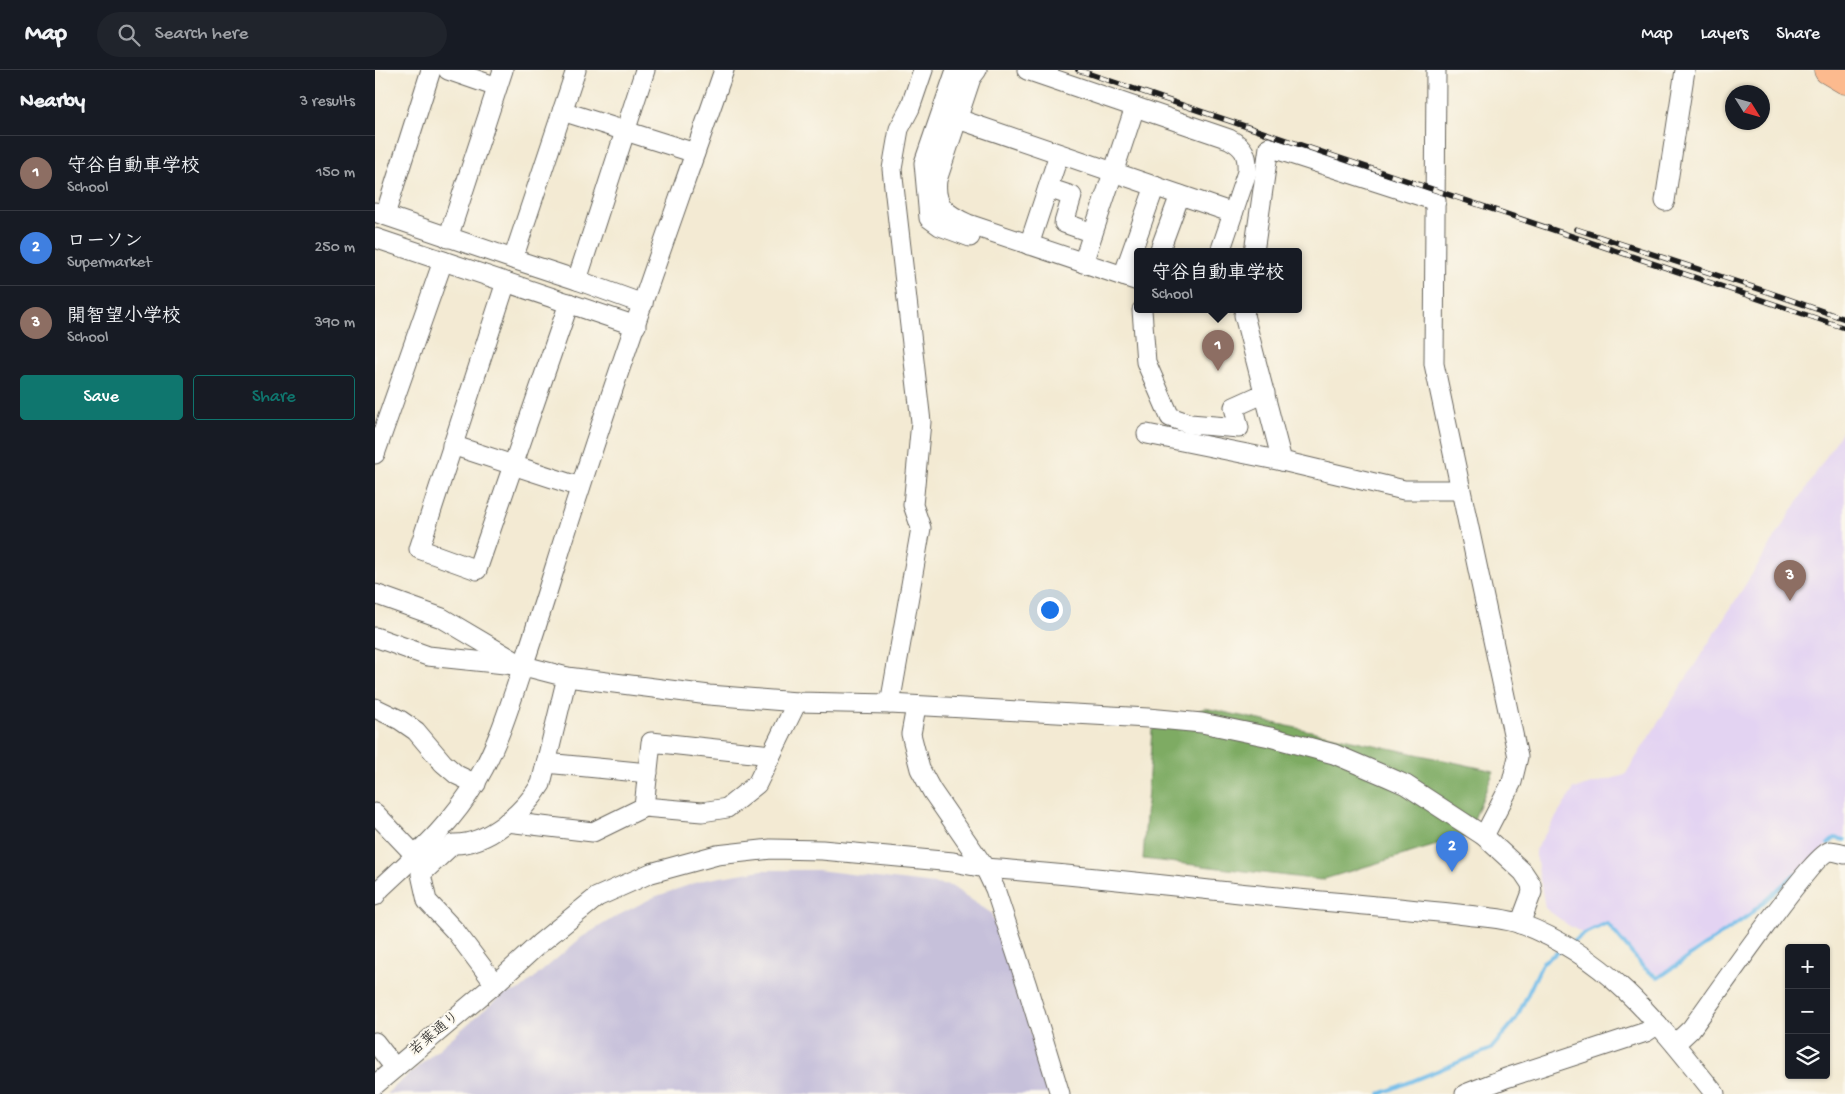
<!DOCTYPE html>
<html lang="en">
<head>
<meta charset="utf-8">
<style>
	:root { --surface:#171b24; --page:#20242c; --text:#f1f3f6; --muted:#9ea1a6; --line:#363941; --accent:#0f766e }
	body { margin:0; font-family:"Gochi Hand","Klee One",sans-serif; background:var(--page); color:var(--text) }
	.controls { position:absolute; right:15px; bottom:15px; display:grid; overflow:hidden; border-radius:5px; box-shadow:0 1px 4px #0004 }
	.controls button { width:45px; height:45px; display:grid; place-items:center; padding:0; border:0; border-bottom:1px solid var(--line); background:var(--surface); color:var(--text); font:25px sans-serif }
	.compass { position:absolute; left:1350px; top:15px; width:45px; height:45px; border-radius:50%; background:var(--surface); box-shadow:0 1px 4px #0004; rotate:127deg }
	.you { position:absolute; left:674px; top:539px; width:18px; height:18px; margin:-12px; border:4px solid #fff; border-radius:50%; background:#1a73e8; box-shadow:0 0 0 8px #1a73e833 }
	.badge { display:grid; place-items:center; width:32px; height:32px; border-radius:50%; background:var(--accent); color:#fff; font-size:16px; font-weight:700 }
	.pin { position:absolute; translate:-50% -41px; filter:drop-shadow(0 1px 2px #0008) }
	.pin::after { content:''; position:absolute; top:26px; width:18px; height:15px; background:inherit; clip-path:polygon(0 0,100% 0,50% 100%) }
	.popup { position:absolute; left:759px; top:178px; width:168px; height:65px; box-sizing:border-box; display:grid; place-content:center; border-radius:5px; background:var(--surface); filter:drop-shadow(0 1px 4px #0005); font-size:16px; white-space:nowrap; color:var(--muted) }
	.popup b { font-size:19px; color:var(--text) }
	.popup::after { content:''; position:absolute; left:50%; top:100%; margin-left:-10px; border:10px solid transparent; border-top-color:var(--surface) }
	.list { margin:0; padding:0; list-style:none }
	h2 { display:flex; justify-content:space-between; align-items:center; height:65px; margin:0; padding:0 20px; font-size:21px }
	h2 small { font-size:16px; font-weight:400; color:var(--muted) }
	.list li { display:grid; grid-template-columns:32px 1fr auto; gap:15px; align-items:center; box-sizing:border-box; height:75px; padding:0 20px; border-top:1px solid var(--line) }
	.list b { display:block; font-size:19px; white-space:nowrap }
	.list p { margin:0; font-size:16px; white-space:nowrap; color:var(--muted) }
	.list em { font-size:16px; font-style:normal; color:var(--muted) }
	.actions { display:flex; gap:10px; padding:15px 20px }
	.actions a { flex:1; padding:11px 0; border:1px solid var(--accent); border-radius:5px; text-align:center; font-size:18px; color:var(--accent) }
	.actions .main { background:var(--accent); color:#fff }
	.icon { flex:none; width:28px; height:28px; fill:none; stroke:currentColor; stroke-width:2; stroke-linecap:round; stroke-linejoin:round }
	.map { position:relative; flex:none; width:1470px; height:1024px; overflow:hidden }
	header { display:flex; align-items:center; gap:30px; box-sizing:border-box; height:70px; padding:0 25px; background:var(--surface); border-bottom:1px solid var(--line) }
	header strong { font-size:24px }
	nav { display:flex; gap:28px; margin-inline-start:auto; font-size:18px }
	.search { width:350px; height:45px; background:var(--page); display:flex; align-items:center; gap:12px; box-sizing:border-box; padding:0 18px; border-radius:28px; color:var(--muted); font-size:19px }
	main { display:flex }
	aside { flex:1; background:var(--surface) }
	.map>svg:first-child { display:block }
	.built { fill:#e3d3f2 }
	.industrial { fill:#c6c0da }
	.forest { fill:#7eab63; stroke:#4d6440 }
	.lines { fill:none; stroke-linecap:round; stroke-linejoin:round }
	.stream { stroke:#6fbbe9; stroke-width:4 }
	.minor-casing { stroke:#67645c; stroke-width:21 }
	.highway-casing { stroke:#67645c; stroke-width:29 }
	.minor { stroke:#fff; stroke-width:19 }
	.highway { stroke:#fcba8e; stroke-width:28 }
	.rail-casing { stroke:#1c1c1c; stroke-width:5.5 }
	.rail { stroke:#fbf7ec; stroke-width:4; stroke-dasharray:11; stroke-linecap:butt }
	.labels { text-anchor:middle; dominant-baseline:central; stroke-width:4; stroke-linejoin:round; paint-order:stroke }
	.street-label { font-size:15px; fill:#1c1c1c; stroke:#fbf7ec }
</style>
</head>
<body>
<header>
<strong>Map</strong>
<div class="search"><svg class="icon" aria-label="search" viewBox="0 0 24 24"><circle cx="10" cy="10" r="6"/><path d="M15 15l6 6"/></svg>Search here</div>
<nav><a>Map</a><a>Layers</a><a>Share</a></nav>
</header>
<main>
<aside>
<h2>Nearby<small>3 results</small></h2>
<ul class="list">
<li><span class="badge" style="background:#8d6e63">1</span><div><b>守谷自動車学校</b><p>School</p></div><em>150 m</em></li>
<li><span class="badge" style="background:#3f7fe0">2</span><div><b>ローソン</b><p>Supermarket</p></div><em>250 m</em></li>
<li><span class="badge" style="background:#8d6e63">3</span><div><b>開智望小学校</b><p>School</p></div><em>390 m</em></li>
</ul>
<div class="actions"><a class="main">Save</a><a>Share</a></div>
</aside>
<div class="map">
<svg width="1470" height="1024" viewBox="0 0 1470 1024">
	<rect width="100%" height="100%" fill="#fbf7ec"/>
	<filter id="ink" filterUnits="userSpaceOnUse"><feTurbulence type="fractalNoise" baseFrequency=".02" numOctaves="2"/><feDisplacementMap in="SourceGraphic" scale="10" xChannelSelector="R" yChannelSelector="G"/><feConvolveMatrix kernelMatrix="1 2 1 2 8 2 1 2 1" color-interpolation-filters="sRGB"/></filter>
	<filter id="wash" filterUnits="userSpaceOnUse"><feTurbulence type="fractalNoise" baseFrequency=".0096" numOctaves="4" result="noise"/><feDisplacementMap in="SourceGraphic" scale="20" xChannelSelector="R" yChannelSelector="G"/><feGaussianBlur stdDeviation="1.12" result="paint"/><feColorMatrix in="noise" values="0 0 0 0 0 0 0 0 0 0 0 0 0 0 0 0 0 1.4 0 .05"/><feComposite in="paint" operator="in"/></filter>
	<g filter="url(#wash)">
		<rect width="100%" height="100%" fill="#f3ead3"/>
		<path class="built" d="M 1470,357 L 1470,770 L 1460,768 L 1373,846 L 1284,905 L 1268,897 L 1232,853 L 1209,864 L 1193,855 L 1170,838 L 1160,780 L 1199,719 L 1250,705 Z"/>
		<path class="industrial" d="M 387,800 L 442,800 L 576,816 L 616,843 L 676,1024 L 11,1024 L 128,924 L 145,920 L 207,867 L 240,847 L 279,827 L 329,810 Z"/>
		<path class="forest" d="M 830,638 L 1119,701 L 1092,766 L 946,810 L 768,789 L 777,660 Z"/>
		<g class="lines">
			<g class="stream">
				<path d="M 1453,774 L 1460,768 L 1470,770"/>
				<path d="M 1196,873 L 1209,864 L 1232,853 L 1268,897 L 1283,908 L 1374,845 L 1420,804"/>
				<path d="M 1005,1024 L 1116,979 L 1141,949 L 1168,892 L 1186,880"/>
			</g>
		</g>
	</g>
	<g filter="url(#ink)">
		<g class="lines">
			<defs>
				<g id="minor">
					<path d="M 73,0 L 122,17"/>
					<path d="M 581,0 L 549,93 L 554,148 L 565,156 L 595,167"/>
					<path d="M 602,0 L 596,8 L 562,110 C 559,136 571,144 593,154 L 763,211"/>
					<path d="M 652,0 L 854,69 C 869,77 873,84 872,102 L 845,182"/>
					<path d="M 1061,0 L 1059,294 L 1143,687 L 1137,712 L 1109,766"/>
					<path d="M 187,41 L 320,83"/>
					<path d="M 583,49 L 858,143"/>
					<path d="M 673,118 L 697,126 L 689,153 L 718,163"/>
					<path d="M 1290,131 L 1310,0"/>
					<path d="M 0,142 L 138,189 L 201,0"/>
					<path d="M 10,145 L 56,0"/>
					<path d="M 0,168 L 261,256"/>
					<path d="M 73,168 L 128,0"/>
					<path d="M 654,175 L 684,84"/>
					<path d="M 784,182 L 805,125"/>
					<path d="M 879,182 L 894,77 L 1061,131"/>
					<path d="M 138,189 L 202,210"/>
					<path d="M 708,193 L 760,37"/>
					<path d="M 748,206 L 780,116"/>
					<path d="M 131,212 L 44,479 L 102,500 L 194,233"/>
					<path d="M 268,234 L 202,210 L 270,0"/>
					<path d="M 767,240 L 771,292 L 795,347 L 815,354 L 864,358 L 859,337 L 890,323"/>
					<path d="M 870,240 L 869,245 L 907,391 L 1029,420 L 1085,420"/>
					<path d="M 772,364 L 907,391"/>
					<path d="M 77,375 L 205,417"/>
					<path d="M 0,384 L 68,191"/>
					<path d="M 0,524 L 67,548 L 143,593"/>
					<path d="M 0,567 L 53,586 L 149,596 L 192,607 L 334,625 L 422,632 L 515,634 L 773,648 L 827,653 L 895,667 L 959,684 L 1013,707 L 1031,715 L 1109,766 L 1148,802 L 1156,814 L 1157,822 L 1145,854"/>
					<path d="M 515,634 L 546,458 L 538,435 L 546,352 L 517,99 L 524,59 L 535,38 L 548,0"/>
					<path d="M 541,637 L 536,664 L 545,699 L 557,721 L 610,798 L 620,819 L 652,916 L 685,1024"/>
					<path d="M 0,638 L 25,650 L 41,661 L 68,693 L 82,705 L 101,714"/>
					<path d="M 171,693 L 273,703"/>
					<path d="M 269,737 L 276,672 L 396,685"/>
					<path d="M 0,743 L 40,785"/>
					<path d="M 132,752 L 218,762 L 269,737 L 327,742 L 352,738 L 382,714 L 422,632"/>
					<path d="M 0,826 L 5,819 C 40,786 77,754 101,712 C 121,679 132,644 144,608 C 166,545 184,482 205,419 C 250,278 301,139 349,0"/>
					<path d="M 120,914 L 81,862 L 52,831 L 46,804 L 78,774 C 113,775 149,742 166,714 L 192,607"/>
					<path d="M 0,972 L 20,998"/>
					<path d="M 1300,974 L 1316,959 C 1333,936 1438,784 1455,781 C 1459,781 1466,783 1470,784"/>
					<path d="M 0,1015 L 120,914 L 164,874 L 222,827 L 276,803 L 342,785 L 396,779 L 447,780 L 578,792 L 610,798 C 723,806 834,821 946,831 C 992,835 1037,839 1083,844 C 1103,847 1127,847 1146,854 C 1234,887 1284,954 1340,1024"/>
					<path d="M 1090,1024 L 1131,1008 L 1271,962 L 1283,954"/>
				</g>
				<path id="highway" d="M 1453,0 L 1470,10"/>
			</defs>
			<use href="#minor" class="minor-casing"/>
			<use href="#highway" class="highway-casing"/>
			<use href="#minor" class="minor"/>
			<use href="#highway" class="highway"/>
			<defs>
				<g id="rail">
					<path d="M 703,0 L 1470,258"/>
					<path d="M 1201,159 L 1393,222 L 1470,249"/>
				</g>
			</defs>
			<use href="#rail" class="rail-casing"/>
			<use href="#rail" class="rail"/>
		</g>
	</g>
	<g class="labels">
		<g class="street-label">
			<text transform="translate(60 964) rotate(-40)">若葉通り</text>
		</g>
	</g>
</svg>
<div class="controls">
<button>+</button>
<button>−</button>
<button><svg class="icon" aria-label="layers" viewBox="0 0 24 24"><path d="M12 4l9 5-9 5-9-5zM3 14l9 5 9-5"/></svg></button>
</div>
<svg class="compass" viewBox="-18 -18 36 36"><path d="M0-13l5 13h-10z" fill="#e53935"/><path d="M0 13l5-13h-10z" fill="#9ea1a6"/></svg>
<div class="you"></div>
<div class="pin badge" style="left:843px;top:301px;background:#8d6e63">1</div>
<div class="popup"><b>守谷自動車学校</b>School</div>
<div class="pin badge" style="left:1077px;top:802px;background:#3f7fe0">2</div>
<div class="pin badge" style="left:1415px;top:531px;background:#8d6e63">3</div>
</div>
</main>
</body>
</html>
